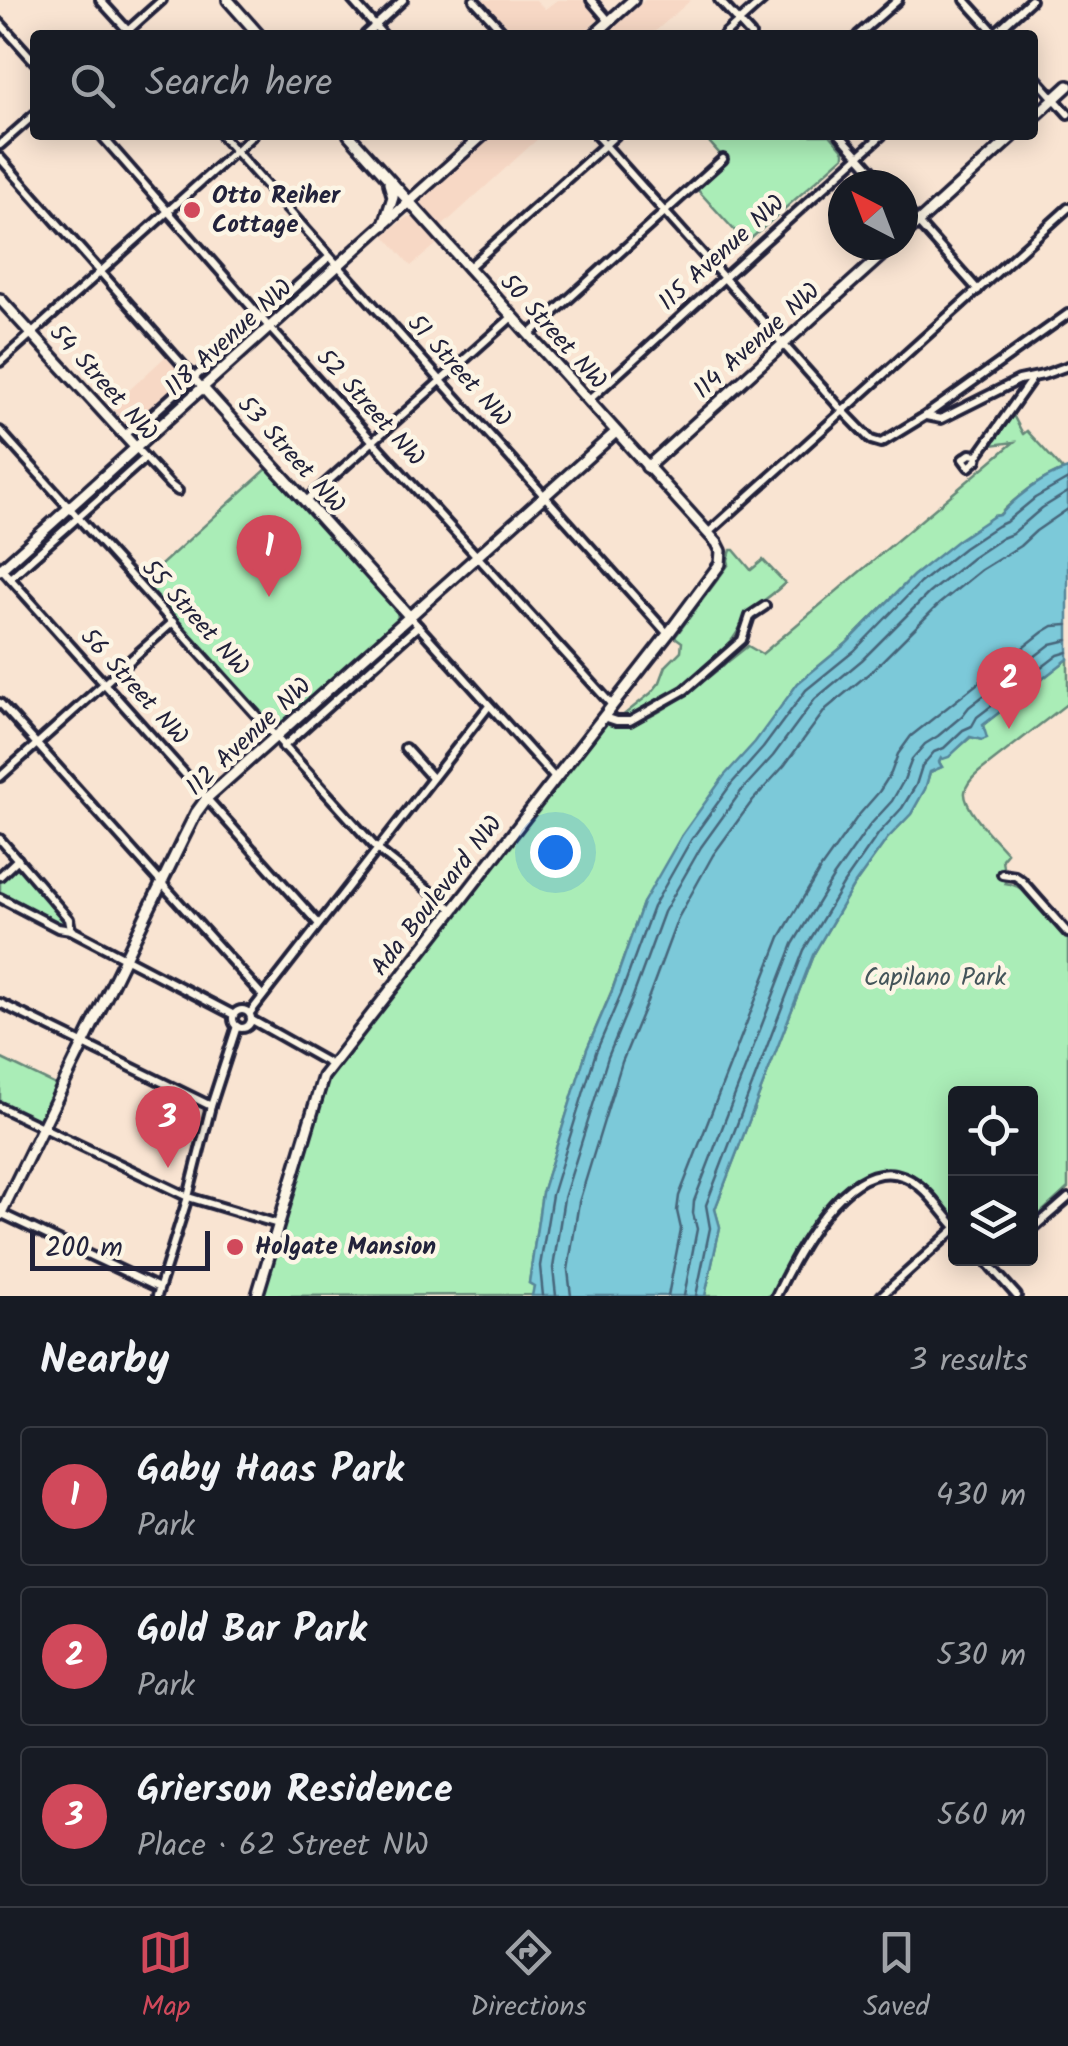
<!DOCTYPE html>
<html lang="en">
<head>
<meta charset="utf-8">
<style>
	:root { --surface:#171b24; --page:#20242c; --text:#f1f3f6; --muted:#9ea1a6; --line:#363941; --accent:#d1495b }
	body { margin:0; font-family:Kalam,sans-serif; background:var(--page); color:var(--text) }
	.controls { position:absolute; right:30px; bottom:30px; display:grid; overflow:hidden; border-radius:10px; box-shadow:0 5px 25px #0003 }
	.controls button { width:90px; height:90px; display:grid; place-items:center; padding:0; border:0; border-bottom:2px solid var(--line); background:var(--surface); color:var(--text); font:50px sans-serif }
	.compass { position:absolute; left:828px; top:170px; width:90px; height:90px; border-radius:50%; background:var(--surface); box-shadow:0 5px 25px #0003; rotate:318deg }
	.scale { position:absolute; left:30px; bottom:25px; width:180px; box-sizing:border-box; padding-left:10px; border:5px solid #22223b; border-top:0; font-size:28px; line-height:35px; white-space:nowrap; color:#22223b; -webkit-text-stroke:8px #fcf5e5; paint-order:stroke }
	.you { position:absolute; left:555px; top:852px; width:35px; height:35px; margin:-25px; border:8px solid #fff; border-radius:50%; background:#1a73e8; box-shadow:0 0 0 15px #1a73e833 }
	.badge { display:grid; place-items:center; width:65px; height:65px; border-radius:50%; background:var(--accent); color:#fff; font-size:32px; font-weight:700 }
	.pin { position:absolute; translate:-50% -82px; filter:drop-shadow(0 2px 5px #0008) }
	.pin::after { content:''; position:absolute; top:52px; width:35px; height:30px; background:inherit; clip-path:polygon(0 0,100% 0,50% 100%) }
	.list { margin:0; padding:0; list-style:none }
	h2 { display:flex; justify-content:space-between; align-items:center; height:130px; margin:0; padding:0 40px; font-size:42px }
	h2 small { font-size:32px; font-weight:400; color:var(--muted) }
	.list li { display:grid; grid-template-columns:65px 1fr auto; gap:30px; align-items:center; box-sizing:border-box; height:140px; margin:0 20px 20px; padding:0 20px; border:2px solid var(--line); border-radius:10px }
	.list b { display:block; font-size:38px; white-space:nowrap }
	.list p { margin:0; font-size:32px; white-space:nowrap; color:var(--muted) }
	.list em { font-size:32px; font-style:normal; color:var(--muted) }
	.icon { flex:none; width:55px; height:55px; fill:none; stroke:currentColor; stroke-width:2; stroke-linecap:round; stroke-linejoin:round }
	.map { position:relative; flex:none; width:1068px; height:1296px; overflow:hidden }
	.search { position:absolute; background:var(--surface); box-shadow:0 5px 25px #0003; left:30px; right:30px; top:30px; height:110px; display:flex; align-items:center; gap:25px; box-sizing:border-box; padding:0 35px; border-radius:10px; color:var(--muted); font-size:38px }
	.sheet { height:610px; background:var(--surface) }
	nav { display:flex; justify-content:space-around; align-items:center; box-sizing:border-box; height:140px; border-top:2px solid var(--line); background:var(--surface); font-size:28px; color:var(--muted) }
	nav a { display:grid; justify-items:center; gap:5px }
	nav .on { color:var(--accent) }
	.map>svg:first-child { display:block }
	.built { fill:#f7d8c5 }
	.green { fill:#aaedb7; stroke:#668879; stroke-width:2.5 }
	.water { fill:#7bc9d9; stroke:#57869a; stroke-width:2.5 }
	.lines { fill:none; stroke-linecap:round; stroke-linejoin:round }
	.shore { stroke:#46657a; stroke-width:2.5 }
	.street-casing { stroke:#22223b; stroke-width:14 }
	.secondary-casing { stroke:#22223b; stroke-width:16 }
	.street { stroke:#fcf5e5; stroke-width:6 }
	.secondary { stroke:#fcf5e5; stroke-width:9 }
	.poi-dot { fill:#d1495b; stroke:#fcf5e5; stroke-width:4 }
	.labels { text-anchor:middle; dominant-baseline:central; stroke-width:9; stroke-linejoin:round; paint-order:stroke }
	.poi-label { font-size:25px; font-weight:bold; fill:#22223b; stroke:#fcf5e5; text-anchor:start }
	.street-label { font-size:25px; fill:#22223b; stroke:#fcf5e5 }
	.park-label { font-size:25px; fill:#44555a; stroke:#fcf5e5 }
</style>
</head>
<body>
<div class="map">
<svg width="1068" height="1296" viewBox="0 0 1068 1296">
	<rect width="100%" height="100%" fill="#f9e4d2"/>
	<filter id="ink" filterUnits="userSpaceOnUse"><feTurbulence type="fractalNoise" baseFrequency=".01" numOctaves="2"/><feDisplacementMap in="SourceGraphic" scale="20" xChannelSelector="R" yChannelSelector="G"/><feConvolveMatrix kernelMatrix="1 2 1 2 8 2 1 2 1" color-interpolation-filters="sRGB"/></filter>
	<g filter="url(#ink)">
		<g class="built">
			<path d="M 483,0 L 536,0 L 545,9 L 557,0 L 584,0 L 600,18 L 581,35 L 516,35 Z"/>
			<path d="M 645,0 L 691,0 L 651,35 L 605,34 Z"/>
			<path d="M 494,135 L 542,135 L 439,229 L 421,209 L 421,201 Z"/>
			<path d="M 407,217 L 414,218 L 437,244 L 411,266 L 384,235 Z"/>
			<path d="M 166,356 L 191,386 L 135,434 L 111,407 Z"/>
		</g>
		<g class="green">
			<path d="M 703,135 L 830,135 L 844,151 L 844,156 L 746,243 L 696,188 L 726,161 Z"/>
			<path d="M 1013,415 L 1023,434 L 1027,431 L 1063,470 C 1040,479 1016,497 999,515 L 994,516 L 913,576 L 847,643 L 798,683 L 643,903 L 612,990 L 587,1049 L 542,1193 L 529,1283 L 534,1286 L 533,1295 L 263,1296 L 329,1078 L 431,944 L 606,721 C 611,723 615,725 621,725 C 655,726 720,667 748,646 L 762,654 L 1014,442 L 992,445 Z"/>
			<path d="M 269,467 L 397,611 L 398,619 L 277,727 L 269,727 L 141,583 Z"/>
			<path d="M 731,550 L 734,550 L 751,570 L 763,560 L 785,583 C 775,593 764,600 754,608 C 744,616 740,631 731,641 C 702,673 665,708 622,719 L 621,717 L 651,693 L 660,682 L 666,666 L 681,651 L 682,642 L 675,637 L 729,564 L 728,560 Z"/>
			<path d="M 1068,659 L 1068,703 L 979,772 C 972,778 966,784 965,792 C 963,809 997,841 1007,853 L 1002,859 L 1005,883 C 1032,886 1050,919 1068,939 L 1068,1188 L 1031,1222 L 1030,1094 L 956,1094 L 955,1218 C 944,1205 933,1188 918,1178 C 851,1134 794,1250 771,1296 L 705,1296 L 720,1227 L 715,1209 L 813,955 L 852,888 L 887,839 L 911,814 L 925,789 L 930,772 L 942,767 L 939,762 L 941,757 L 957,749 L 971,737 L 982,740 L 983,725 Z"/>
			<path d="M 16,866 L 65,921 L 67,925 L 63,926 L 0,896 L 0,880 Z"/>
			<path d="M 0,1058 L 56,1085 L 41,1118 L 34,1121 L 0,1104 Z"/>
		</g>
		<path class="water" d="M 1068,469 L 1068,659 L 983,725 L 987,738 L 982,740 L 970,737 L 949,757 L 943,759 L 941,758 L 939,762 L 942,767 L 930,772 L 925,789 L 911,814 L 887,839 L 852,888 L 813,955 L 715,1209 L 720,1227 L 705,1296 L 532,1296 L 534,1286 L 529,1283 L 542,1193 L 587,1049 L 612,991 L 643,903 L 682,835 L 724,776 L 755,742 L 798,683 L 847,643 L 913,576 L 958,540 L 994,516 L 1000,515 C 1017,496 1043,476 1068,469 Z"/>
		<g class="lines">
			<g class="shore">
				<path d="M 543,1296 L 540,1266 L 552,1195 L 596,1052 L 621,994 L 653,907 L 691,840 L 732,783 L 763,748 L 806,690 L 854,651 L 920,583 L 964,548 L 997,526 L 1006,522 L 1035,498 L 1068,479"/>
				<path d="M 556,1296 L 553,1268 L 564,1198 L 608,1057 L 632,999 L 664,912 L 701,847 L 742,790 L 773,756 L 815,699 L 862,660 L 929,593 L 972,558 L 1002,538 L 1012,534 L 1042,508 L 1068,492"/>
				<path d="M 571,1296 L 568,1270 L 579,1202 L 622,1062 L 646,1004 L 678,918 L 713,855 L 753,800 L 784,766 L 826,709 L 873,670 L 939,604 L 981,570 L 1020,546 L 1036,531 L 1068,509"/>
				<path d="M 668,1296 L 681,1229 L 677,1211 L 679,1196 L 780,937 L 821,868 L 858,816 L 879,792 L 891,773 L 898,754 L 911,736 L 1043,632 L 1053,626 L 1068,625"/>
				<path d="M 684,1296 L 697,1229 L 693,1213 L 694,1201 L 793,944 L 834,876 L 870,825 L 892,801 L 904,780 L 912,759 L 925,744 L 938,736 L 962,716 L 969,707 L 1051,644 L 1068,640"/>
				<path d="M 696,1296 L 710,1228 L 706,1205 L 804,950 L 844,883 L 879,833 L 902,808 L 916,785 L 922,766 L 934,752 L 944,748 L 963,730 L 972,726 L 977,717 L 1058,655 L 1068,652"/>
			</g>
			<defs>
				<g id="street">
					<path d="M 100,0 L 132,35"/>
					<path d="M 352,0 L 383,35"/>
					<path d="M 474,0 L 506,35"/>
					<path d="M 591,0 L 609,21"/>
					<path d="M 719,0 L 751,35"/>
					<path d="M 965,0 L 996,34"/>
					<path d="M 0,23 L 35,62"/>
					<path d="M 123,35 L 162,0"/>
					<path d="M 365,35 L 403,0"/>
					<path d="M 724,35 L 763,0"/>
					<path d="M 858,35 L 898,0"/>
					<path d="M 993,35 L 1031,0"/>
					<path d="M 1033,75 L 1068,114"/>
					<path d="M 101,135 L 270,328 L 612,705"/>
					<path d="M 221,135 L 668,634"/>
					<path d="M 596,135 L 843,411 L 1068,208"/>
					<path d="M 840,135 L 885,185"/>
					<path d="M 0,145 L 35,114"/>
					<path d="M 0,158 L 203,388"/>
					<path d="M 903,206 L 978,290"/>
					<path d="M 468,268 L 616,135"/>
					<path d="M 529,335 L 723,159"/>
					<path d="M 0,362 L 253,135"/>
					<path d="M 195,377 L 329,257"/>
					<path d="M 588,401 L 882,135"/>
					<path d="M 926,416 L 941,419 L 1019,380 L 1043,375 L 1068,366"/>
					<path d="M 0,431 L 377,849 L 452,909"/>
					<path d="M 125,435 L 131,429 L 136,429 L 185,385 L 188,378 L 192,374"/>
					<path d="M 136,448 L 170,485 L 178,491"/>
					<path d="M 978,455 L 970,454 L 963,459 L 969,467 L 977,460 L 978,455 L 1031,380"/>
					<path d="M 306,501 L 512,317"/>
					<path d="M 708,533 L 843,411 L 871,440 L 881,443 L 925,416 L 1068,314"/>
					<path d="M 0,567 L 318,923"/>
					<path d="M 10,578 L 145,458"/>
					<path d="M 410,617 L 554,777"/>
					<path d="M 0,703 L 262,995"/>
					<path d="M 604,717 L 616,721 L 630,721 L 685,690 L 742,640 L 750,616 L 765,606"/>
					<path d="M 283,747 L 418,626"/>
					<path d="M 405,748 L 432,778"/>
					<path d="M 0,777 L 173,622"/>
					<path d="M 0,839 L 69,919 L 71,930"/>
					<path d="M 1002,874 L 1015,876 L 1021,880 L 1068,933"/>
					<path d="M 0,876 L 18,859"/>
					<path d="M 0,898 L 58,928 L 71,930 L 234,1015"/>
					<path d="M 0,1003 L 211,1106"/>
					<circle cx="242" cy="1019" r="9"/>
					<path d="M 250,1013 L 489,706"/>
					<path d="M 252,1020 L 332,1065"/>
					<path d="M 0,1107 L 188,1197 L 278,1224"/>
					<path d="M 0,1213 L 159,1288"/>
					<path d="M 1030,1231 L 1068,1198"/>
					<path d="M 983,1258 L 1017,1296"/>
					<path d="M 157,1296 L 188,1197 L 211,1106 L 237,1026"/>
					<path d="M 776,1296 C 795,1256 848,1153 905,1177 C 926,1186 941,1211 956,1227"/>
					<path d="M 881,1296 L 956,1228"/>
				</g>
				<g id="secondary">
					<path d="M 228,0 L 259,35"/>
					<path d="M 594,35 L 633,0"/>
					<path d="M 1033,118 L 1068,86"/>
					<path d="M 384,225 L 393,197 L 389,183"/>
					<path d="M 903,236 L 1014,135"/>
					<path d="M 0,299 L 136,448"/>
					<path d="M 203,388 L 410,617"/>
					<path d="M 647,467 L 893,245"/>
					<path d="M 0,570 L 483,135"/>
					<path d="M 0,1215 L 183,839 L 196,813 L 207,798 L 616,432"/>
					<path d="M 257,1296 L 323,1077 L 668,634 L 720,564 L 721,551 L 717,543 L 349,135"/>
				</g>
			</defs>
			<use href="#street" class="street-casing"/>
			<use href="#secondary" class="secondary-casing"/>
			<use href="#street" class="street"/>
			<use href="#secondary" class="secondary"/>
		</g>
	</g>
	<g class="poi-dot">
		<circle cx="192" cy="210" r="10"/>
		<circle cx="235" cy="1247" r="10"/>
	</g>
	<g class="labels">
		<g class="poi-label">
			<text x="212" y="196">Otto Reiher<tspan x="212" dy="29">Cottage</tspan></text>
			<text x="255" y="1247">Holgate Mansion</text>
		</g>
		<g class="street-label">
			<text transform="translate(722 253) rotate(-42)">115 Avenue NW</text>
			<text transform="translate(553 332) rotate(48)">50 Street NW</text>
			<text transform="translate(229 338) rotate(-42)">118 Avenue NW</text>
			<text transform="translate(757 341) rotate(-42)">114 Avenue NW</text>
			<text transform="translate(459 371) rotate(48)">51 Street NW</text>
			<text transform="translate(103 383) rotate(48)">54 Street NW</text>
			<text transform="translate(370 408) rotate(48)">52 Street NW</text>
			<text transform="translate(291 455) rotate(48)">53 Street NW</text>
			<text transform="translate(195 618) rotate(48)">55 Street NW</text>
			<text transform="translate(134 687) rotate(48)">56 Street NW</text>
			<text transform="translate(249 737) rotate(-43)">112 Avenue NW</text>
			<text transform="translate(437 896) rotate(-52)">Ada Boulevard NW</text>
		</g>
		<g class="park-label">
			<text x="935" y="978">Capilano Park</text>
		</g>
	</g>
</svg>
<div class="controls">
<button><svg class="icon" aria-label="locate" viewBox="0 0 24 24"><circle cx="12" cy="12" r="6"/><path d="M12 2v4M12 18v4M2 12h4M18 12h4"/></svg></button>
<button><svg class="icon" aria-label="layers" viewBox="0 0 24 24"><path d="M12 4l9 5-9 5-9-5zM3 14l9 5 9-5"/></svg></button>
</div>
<svg class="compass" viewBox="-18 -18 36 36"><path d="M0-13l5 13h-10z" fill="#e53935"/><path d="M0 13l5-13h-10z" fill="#9ea1a6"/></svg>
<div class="scale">200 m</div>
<div class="you"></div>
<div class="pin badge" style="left:269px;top:597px">1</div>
<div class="pin badge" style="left:1009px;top:729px">2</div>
<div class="pin badge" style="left:168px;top:1168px">3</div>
<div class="search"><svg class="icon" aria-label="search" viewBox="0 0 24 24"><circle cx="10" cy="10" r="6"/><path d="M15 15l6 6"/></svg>Search here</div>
</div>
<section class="sheet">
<h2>Nearby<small>3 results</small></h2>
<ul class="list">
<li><span class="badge">1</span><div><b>Gaby Haas Park</b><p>Park</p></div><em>430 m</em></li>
<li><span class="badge">2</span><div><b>Gold Bar Park</b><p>Park</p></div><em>530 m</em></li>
<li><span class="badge">3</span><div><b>Grierson Residence</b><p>Place · 62 Street NW</p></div><em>560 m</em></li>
</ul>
</section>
<nav>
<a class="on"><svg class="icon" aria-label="map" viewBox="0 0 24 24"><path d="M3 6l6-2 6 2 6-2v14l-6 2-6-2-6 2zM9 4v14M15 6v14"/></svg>Map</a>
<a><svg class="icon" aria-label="directions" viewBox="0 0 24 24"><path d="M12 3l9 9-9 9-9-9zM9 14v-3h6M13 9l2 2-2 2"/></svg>Directions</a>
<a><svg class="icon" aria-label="saved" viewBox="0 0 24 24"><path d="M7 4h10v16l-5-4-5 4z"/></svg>Saved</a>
</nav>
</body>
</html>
